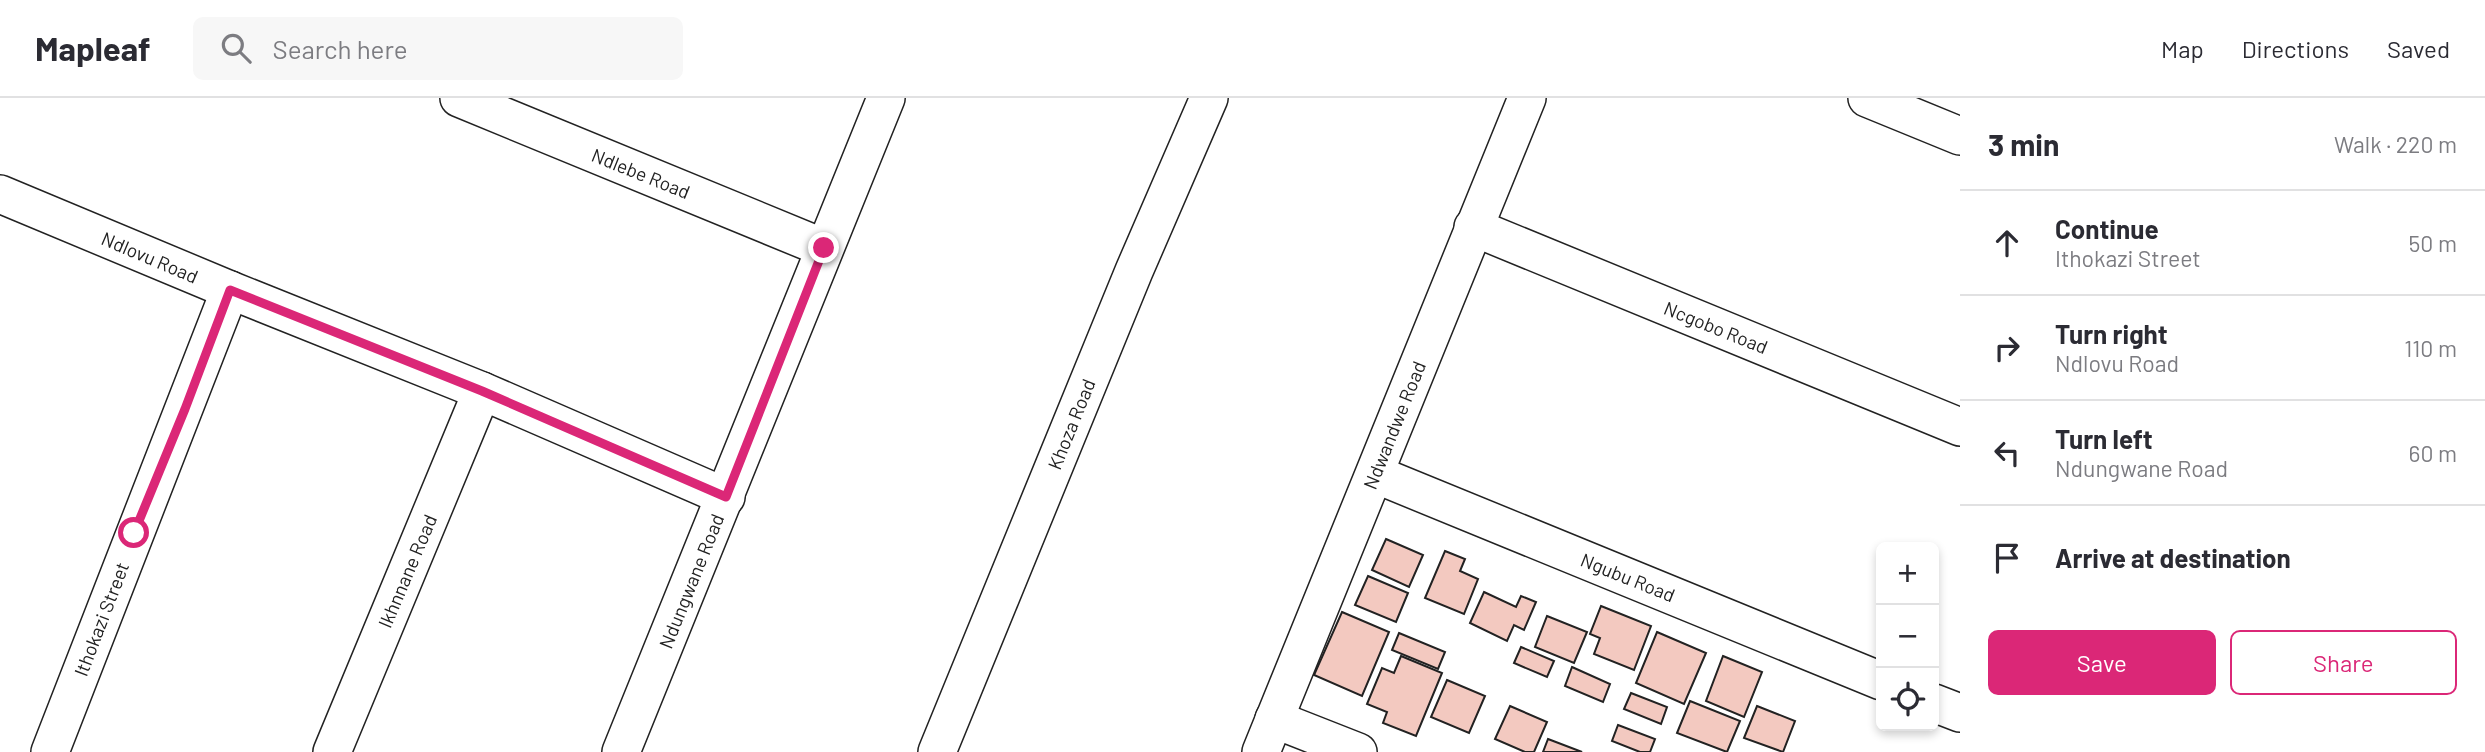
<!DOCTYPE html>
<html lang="en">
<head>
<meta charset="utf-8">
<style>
	:root { --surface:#fff; --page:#f7f7f7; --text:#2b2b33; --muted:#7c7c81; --line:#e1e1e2; --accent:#db2777 }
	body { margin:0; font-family:Barlow,sans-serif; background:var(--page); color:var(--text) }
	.controls { position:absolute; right:21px; bottom:21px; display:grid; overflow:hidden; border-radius:10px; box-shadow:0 4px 10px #0003 }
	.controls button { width:63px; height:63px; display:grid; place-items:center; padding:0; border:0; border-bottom:2px solid var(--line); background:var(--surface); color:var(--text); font:35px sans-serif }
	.stop { position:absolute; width:21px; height:21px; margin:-16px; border:5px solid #db2777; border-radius:50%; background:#fff }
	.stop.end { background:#db2777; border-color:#fff; box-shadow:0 2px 7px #0008 }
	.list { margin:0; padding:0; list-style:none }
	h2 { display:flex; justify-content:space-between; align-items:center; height:91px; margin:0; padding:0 28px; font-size:30px }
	h2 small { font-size:23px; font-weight:400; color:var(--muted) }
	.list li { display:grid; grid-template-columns:46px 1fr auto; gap:21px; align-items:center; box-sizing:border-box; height:105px; padding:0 28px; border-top:2px solid var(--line) }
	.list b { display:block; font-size:26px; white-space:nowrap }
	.list p { margin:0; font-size:23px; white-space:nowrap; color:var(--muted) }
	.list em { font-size:23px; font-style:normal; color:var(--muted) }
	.actions { display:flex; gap:14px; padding:21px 28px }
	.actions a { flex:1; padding:16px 0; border:2px solid var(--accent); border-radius:10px; text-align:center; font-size:24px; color:var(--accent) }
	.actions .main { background:var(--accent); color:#fff }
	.icon { flex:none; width:38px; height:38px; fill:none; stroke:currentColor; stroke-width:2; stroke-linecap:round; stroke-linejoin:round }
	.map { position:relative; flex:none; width:1960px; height:654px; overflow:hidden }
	header { display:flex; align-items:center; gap:42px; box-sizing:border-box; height:98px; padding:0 35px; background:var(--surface); border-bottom:2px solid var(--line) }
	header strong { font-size:33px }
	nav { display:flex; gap:38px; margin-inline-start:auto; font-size:24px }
	.search { width:490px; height:63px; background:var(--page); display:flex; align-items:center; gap:18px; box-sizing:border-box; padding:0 24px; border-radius:10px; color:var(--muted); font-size:26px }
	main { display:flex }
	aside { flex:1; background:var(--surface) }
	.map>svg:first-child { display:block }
	.building { fill:#f3c9c0; stroke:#222; stroke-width:2 }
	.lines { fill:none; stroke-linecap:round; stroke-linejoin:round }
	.minor-casing { stroke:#222; stroke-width:40 }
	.minor { stroke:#fff; stroke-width:37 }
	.route { stroke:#db2777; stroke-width:9 }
	.labels { text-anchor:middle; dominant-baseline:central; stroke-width:5; stroke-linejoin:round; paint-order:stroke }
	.street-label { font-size:19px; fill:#222; stroke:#fff }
</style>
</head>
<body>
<header>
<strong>Mapleaf</strong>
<div class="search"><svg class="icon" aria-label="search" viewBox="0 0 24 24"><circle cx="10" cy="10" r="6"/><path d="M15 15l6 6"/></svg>Search here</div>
<nav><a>Map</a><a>Directions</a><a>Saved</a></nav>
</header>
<main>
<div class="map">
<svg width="1960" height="654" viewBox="0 0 1960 654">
	<rect width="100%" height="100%" fill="#fff"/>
	<g class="building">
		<path d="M 1386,441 L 1423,457 L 1409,489 L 1372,472 Z"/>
		<path d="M 1445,453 L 1465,461 L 1460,473 L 1478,481 L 1464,516 L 1425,500 Z"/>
		<path d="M 1368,478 L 1408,495 L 1396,524 L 1355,507 Z"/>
		<path d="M 1484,494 L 1516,509 L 1521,498 L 1536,504 L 1524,532 L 1514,527 L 1507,543 L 1470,525 Z"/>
		<path d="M 1601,508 L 1651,528 L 1634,572 L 1594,556 L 1600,540 L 1590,536 Z"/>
		<path d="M 1342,514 L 1389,534 L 1362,598 L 1314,577 Z"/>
		<path d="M 1547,518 L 1587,534 L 1574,565 L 1535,549 Z"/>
		<path d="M 1657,534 L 1706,555 L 1684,606 L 1636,585 Z"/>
		<path d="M 1399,535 L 1445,554 L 1438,571 L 1392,552 Z"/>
		<path d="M 1521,549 L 1554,563 L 1547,579 L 1514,565 Z"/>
		<path d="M 1401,558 L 1442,575 L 1416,638 L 1383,625 L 1387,614 L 1367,606 L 1382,570 L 1394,575 Z"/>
		<path d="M 1723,558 L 1762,574 L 1744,619 L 1706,603 Z"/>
		<path d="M 1572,569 L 1610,586 L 1603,604 L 1565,588 Z"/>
		<path d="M 1447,582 L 1485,598 L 1469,635 L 1431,619 Z"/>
		<path d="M 1631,595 L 1667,609 L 1661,626 L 1624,611 Z"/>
		<path d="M 1690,603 L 1740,623 L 1727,654 L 1677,635 Z"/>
		<path d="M 1510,608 L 1547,624 L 1534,654 L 1525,654 L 1495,641 Z"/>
		<path d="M 1757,608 L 1795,623 L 1783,654 L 1744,640 Z"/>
		<path d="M 1618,627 L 1655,641 L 1650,654 L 1640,654 L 1612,643 Z"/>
		<path d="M 1548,641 L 1582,654 L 1543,654 Z"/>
	</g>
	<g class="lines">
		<defs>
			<g id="minor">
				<path d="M 459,0 L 824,150"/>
				<path d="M 1867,0 L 1960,38"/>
				<path d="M 0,96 L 230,192 L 482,293 L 726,399"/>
				<path d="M 1473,129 L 1960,329"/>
				<path d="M 1375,376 L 1881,583"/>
				<path d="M 1934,605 L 1960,615"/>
				<path d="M 1274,621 L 1358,654"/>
				<path d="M 50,654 L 230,192"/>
				<path d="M 332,654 L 482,293"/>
				<path d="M 621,654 L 886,0"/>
				<path d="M 937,654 L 1134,173 L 1209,0"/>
				<path d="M 1261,654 L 1527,0"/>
			</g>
		</defs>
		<use href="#minor" class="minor-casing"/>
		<use href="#minor" class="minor"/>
	</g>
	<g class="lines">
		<path class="route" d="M 134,435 L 185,311 L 230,192 L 482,293 L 726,399 L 824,150"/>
	</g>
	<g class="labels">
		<g class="street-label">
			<text transform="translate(641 75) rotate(22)">Ndlebe Road</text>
			<text transform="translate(150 159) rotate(23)">Ndlovu Road</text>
			<text transform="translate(1716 229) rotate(22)">Ncgobo Road</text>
			<text transform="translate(1071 326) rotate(-68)">Khoza Road</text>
			<text transform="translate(1394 327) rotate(-68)">Ndwandwe Road</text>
			<text transform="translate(407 473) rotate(-67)">Ikhnnane Road</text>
			<text transform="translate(1628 479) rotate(22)">Ngubu Road</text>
			<text transform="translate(691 483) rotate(-68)">Ndungwane Road</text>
			<text transform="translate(101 521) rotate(-69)">Ithokazi Street</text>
		</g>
	</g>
</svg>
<div class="controls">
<button>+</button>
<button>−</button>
<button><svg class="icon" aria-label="locate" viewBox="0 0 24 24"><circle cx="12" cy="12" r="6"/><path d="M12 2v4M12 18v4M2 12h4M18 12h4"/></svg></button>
</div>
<div class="stop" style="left:134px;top:435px"></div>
<div class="stop end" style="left:824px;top:150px"></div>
</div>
<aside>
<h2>3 min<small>Walk · 220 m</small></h2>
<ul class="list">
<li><svg class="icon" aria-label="ahead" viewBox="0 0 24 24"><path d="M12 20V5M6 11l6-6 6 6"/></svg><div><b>Continue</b><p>Ithokazi Street</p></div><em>50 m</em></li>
<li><svg class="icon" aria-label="right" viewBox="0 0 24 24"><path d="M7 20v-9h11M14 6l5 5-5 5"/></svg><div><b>Turn right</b><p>Ndlovu Road</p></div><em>110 m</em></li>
<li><svg class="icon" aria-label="left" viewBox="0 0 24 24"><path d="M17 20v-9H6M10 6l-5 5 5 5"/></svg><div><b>Turn left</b><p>Ndungwane Road</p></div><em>60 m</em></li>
<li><svg class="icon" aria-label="arrive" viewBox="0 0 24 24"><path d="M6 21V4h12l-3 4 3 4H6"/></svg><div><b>Arrive at destination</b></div></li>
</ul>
<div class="actions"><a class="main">Save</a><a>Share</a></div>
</aside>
</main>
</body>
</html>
